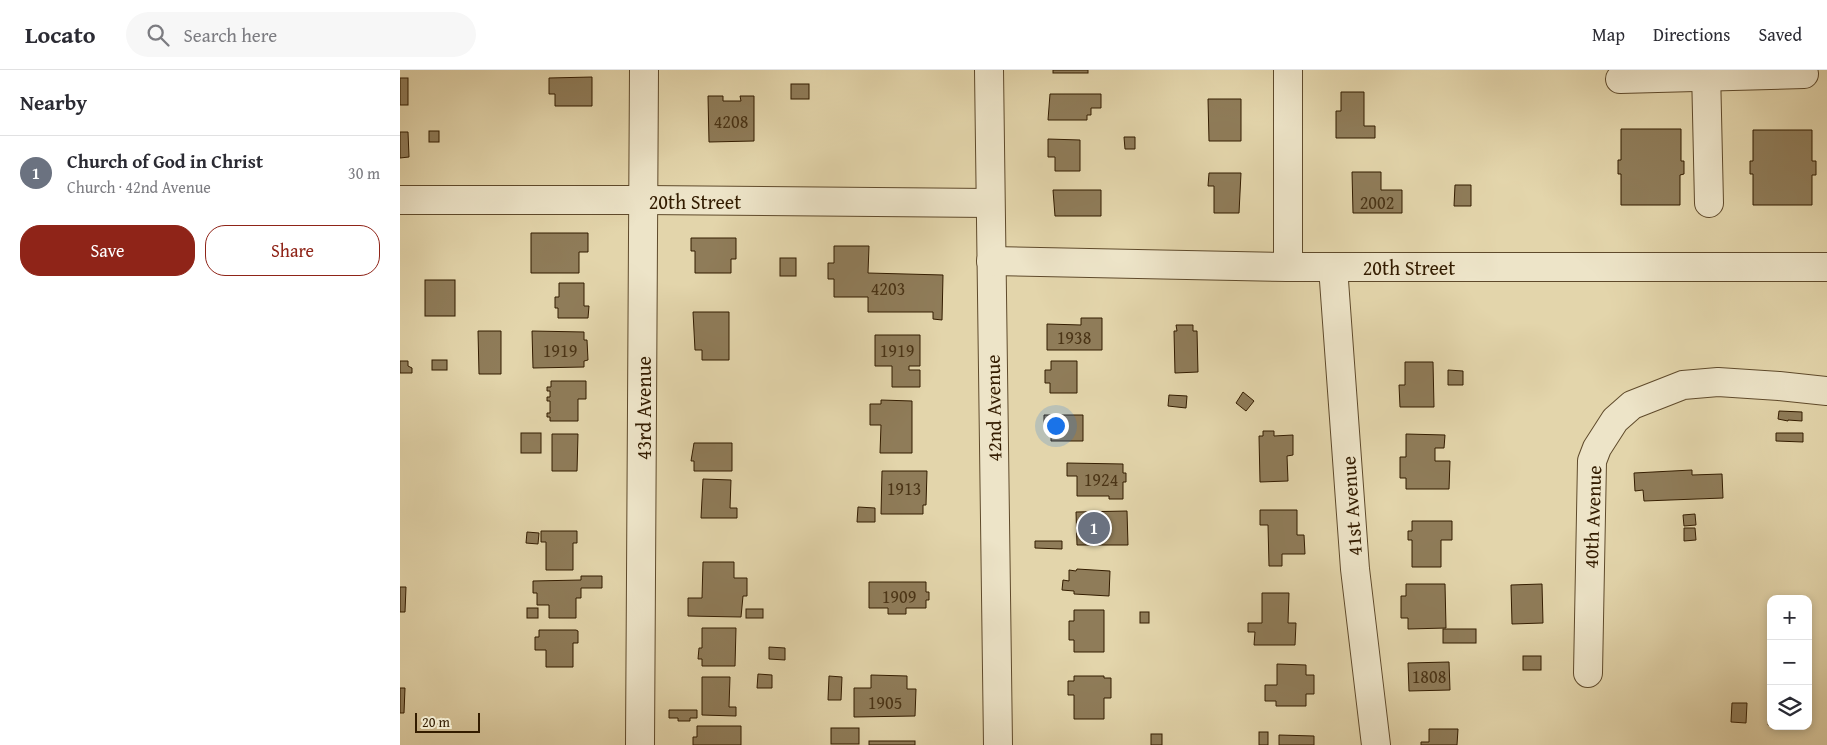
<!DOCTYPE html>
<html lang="en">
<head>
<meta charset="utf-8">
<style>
	:root { --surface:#fff; --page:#f7f7f7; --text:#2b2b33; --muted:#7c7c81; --line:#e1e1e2; --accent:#8f2418 }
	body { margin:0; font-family:"Gentium Book Plus",serif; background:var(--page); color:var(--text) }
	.controls { position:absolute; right:15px; bottom:15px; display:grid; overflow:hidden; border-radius:10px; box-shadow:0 2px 8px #0003 }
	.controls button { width:45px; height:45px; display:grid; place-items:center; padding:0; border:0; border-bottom:1px solid var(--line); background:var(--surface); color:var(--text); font:25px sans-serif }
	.scale { position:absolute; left:15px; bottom:12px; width:65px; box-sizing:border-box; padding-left:5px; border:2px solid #331c00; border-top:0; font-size:14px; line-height:18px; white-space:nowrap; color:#331c00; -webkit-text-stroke:4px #ede4c8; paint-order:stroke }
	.you { position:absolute; left:655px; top:355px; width:18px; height:18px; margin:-12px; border:4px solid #fff; border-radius:50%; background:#1a73e8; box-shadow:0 0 0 8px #1a73e833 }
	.badge { display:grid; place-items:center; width:32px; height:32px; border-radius:50%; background:var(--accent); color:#fff; font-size:16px; font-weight:700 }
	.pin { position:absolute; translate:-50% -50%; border:2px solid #fff; box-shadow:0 1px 5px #0006 }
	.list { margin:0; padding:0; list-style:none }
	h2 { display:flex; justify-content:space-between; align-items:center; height:65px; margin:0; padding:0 20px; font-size:21px }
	h2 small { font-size:16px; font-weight:400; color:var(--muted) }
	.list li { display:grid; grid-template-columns:32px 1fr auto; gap:15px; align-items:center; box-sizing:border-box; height:75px; padding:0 20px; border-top:1px solid var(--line) }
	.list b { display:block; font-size:19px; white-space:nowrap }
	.list p { margin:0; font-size:16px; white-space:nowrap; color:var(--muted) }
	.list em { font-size:16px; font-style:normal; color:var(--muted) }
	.actions { display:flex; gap:10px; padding:15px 20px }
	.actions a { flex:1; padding:11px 0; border:1px solid var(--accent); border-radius:20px; text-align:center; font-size:18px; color:var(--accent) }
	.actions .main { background:var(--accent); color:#fff }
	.icon { flex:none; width:28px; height:28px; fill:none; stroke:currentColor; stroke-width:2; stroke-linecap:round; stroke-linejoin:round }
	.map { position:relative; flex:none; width:1427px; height:675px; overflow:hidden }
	header { display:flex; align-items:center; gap:30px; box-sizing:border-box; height:70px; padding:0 25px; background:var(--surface); border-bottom:1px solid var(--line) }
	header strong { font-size:24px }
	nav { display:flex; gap:28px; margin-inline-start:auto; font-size:18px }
	.search { width:350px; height:45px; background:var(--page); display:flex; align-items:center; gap:12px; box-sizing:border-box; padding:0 18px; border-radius:28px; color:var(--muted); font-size:19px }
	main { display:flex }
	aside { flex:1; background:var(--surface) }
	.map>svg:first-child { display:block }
	.building { fill:#8f7c59; stroke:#331c00 }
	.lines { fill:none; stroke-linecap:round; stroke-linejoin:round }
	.minor-casing { stroke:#5f4a2b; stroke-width:30 }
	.minor { stroke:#ede4c8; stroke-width:28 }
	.labels { text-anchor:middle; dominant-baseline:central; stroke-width:5; stroke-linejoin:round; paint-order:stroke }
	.number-label { font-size:18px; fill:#4a3416 }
	.street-label { font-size:20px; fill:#331c00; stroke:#ede4c8 }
</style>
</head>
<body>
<header>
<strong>Locato</strong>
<div class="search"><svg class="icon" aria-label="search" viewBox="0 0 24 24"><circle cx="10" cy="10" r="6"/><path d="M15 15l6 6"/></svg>Search here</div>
<nav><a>Map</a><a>Directions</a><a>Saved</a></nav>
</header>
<main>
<aside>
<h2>Nearby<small></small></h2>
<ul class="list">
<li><span class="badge" style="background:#6b7280">1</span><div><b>Church of God in Christ</b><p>Church · 42nd Avenue</p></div><em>30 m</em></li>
</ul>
<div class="actions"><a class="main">Save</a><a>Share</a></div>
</aside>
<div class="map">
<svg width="1427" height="675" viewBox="0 0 1427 675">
	<rect width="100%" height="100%" fill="#e3d5ab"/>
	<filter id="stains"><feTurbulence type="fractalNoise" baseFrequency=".004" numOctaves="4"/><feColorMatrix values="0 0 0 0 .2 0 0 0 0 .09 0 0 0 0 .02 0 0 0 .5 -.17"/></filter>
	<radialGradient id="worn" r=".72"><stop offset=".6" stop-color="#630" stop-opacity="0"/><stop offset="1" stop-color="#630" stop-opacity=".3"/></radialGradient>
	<g class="building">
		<rect x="653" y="0" width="35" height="3"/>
		<path d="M 192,7 L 192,36 L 155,36 L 155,24 L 149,24 L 149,8 Z"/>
		<rect x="0" y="8" width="8" height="27"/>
		<rect x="391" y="14" width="18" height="15"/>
		<path d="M 941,22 L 964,22 L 964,56 L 975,56 L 975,68 L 936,68 L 936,41 L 941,41 Z"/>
		<path d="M 650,24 L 701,24 L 701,38 L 691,38 L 691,45 L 687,45 L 687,50 L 648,50 Z"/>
		<path d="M 308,26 L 323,26 L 323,31 L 341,31 L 340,26 L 354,26 L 354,71 L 309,72 Z"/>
		<path d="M 808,29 L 841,29 L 841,71 L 809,71 Z"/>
		<path d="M 1221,59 L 1281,59 L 1281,91 L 1284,91 L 1284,104 L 1280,105 L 1280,135 L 1221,135 L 1221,104 L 1218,104 L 1218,90 L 1221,90 Z"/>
		<path d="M 1353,60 L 1412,60 L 1412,91 L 1416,91 L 1416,105 L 1412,105 L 1412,135 L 1353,135 L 1353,104 L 1350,104 L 1350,91 L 1353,91 Z"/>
		<rect x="29" y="61" width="10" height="11"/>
		<path d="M 0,62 L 8,62 L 9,87 L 0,88 Z"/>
		<path d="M 724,67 L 735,67 L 735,79 L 725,79 Z"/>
		<path d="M 648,69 L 680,70 L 680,101 L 655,101 L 655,87 L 648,87 Z"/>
		<path d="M 952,102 L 981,102 L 981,120 L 1002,120 L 1002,143 L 953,143 Z"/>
		<path d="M 809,103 L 841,103 L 839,143 L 814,143 L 814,116 L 808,116 Z"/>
		<path d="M 1055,115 L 1071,115 L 1071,136 L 1054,136 Z"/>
		<path d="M 653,120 L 701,120 L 701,146 L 655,146 Z"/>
		<path d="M 131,163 L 188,163 L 188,182 L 179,182 L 179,203 L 131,203 Z"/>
		<path d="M 291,168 L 336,168 L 336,189 L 331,189 L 331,203 L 295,203 L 295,181 L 291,181 Z"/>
		<path d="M 434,176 L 469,176 L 468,203 L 543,205 L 542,250 L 533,249 L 533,242 L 468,242 L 468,227 L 434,227 L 434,209 L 428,209 L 428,193 L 434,193 Z"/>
		<rect x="380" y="188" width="16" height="18"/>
		<rect x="25" y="210" width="30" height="36"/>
		<path d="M 159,213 L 184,213 L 184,236 L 189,236 L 188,248 L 158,248 L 158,238 L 155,238 L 155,227 L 159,227 Z"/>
		<path d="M 293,242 L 329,242 L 329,290 L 302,290 L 302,280 L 295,280 Z"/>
		<path d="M 681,248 L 702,248 L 702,280 L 647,280 L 647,254 L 681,255 Z"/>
		<path d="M 776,255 L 793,255 L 793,261 L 797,261 L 798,302 L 775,303 L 774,261 L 777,261 Z"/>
		<path d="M 78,261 L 101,261 L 101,304 L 79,304 Z"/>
		<path d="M 132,261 L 184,262 L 184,270 L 187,270 L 188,290 L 184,291 L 184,297 L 133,298 Z"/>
		<path d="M 475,265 L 520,265 L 520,296 L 509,296 L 509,300 L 520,300 L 520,317 L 492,317 L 492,296 L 475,296 Z"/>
		<rect x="32" y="290" width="15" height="10"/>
		<path d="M 0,291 L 8,291 L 8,296 L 12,298 L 12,303 L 0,303 Z"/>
		<path d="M 651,291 L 677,291 L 677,323 L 650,323 L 650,313 L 645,313 L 645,300 L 651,300 Z"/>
		<path d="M 1005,292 L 1033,292 L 1034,337 L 1000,337 L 999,315 L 1005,315 Z"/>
		<path d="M 1048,300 L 1063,301 L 1063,315 L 1048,315 Z"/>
		<path d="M 151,311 L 186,311 L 186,329 L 178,329 L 178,351 L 150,351 L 150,347 L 147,347 L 147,343 L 150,343 L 150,331 L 147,331 L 147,327 L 150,327 L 150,321 L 147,321 L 147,317 L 151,317 Z"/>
		<path d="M 843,322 L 854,331 L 846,341 L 836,333 Z"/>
		<path d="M 769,325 L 787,326 L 786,338 L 768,336 Z"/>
		<path d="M 481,330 L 512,331 L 512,383 L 480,383 L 481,355 L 470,355 L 470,334 L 481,334 Z"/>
		<path d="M 1379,341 L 1402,342 L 1402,351 L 1388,350 L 1388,351 L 1378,349 Z"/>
		<path d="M 644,345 L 683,345 L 683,371 L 651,371 L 651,357 L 644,357 Z"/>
		<path d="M 863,361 L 874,361 L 874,366 L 893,365 L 893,385 L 887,386 L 888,411 L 860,412 L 859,366 L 863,366 Z"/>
		<rect x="121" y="363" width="20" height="20"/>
		<path d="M 1376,363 L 1403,363 L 1403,372 L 1376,371 Z"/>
		<path d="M 152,364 L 178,364 L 177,401 L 152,401 Z"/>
		<path d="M 1006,364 L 1045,365 L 1044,378 L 1035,378 L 1035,391 L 1050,391 L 1049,419 L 1006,419 L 1006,408 L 1000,408 L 1000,387 L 1006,387 Z"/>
		<path d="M 294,373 L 332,373 L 332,401 L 294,401 L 294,391 L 291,391 Z"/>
		<path d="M 667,393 L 723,394 L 723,403 L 726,403 L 726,412 L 723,412 L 723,429 L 709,429 L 709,426 L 677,426 L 677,406 L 667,406 Z"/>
		<path d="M 1292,400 L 1292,405 L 1322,404 L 1323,428 L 1244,431 L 1243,420 L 1235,421 L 1234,403 Z"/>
		<path d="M 482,401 L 527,401 L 526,435 L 523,435 L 523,444 L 481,444 Z"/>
		<path d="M 303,409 L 331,410 L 330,438 L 337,438 L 337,448 L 301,448 Z"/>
		<path d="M 458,437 L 475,438 L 475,452 L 457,452 Z"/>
		<path d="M 860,440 L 897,440 L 897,465 L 904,465 L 905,484 L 882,484 L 882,496 L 869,496 L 868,455 L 860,455 Z"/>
		<path d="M 727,441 L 728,475 L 677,475 L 676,442 Z"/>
		<path d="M 1295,444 L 1296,455 L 1284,456 L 1283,445 Z"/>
		<path d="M 1012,451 L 1052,451 L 1052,470 L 1041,470 L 1041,497 L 1012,497 L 1012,470 L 1008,470 L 1008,461 L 1012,461 Z"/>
		<path d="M 1284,458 L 1295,458 L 1296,470 L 1284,471 Z"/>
		<path d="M 141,461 L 177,461 L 177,473 L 173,473 L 173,500 L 146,500 L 146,472 L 141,472 Z"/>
		<path d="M 127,462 L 139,463 L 138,474 L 126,473 Z"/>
		<path d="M 635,471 L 662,471 L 662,479 L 635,478 Z"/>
		<path d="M 303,492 L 334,492 L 334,508 L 347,508 L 347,526 L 343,526 L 341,547 L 288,546 L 288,528 L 302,528 Z"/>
		<path d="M 677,499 L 710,501 L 709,526 L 674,524 L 674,521 L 662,520 L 663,510 L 669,511 L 669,500 L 676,501 Z"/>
		<path d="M 181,506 L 202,506 L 202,518 L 181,518 L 181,528 L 176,528 L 176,548 L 149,548 L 149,535 L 137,535 L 137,523 L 133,523 L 133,511 L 181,510 Z"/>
		<path d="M 469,512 L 526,512 L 526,522 L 529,522 L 529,530 L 526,530 L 526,538 L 506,538 L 506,544 L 488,544 L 488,538 L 469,538 Z"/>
		<path d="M 1006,514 L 1045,514 L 1046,558 L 1008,559 L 1008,548 L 1001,548 L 1001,526 L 1006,526 Z"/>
		<path d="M 1142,514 L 1143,553 L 1112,554 L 1111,515 Z"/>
		<path d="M 0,517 L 6,517 L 5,542 L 0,542 Z"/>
		<path d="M 862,523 L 889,523 L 888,553 L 896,553 L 895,575 L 854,575 L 855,562 L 848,562 L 848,553 L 862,553 Z"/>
		<rect x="127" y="538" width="11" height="10"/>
		<rect x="346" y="539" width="17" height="9"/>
		<path d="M 674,540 L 704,540 L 704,582 L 674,582 L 674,570 L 669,570 L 669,551 L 674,551 Z"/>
		<rect x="740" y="542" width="9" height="11"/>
		<path d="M 302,558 L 336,558 L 335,596 L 302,596 L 302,589 L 298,589 L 299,578 L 302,578 Z"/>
		<rect x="1043" y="559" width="33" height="14"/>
		<path d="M 139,560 L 176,560 L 178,561 L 178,573 L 173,573 L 173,597 L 146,597 L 146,580 L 135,580 L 135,567 L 139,567 Z"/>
		<path d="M 369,577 L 385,578 L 385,590 L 369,589 Z"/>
		<rect x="1123" y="586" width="18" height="14"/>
		<path d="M 1049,592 L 1050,620 L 1009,621 L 1008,593 Z"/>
		<path d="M 877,594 L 906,595 L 906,605 L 914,605 L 914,624 L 906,624 L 906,636 L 876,636 L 876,631 L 865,631 L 865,615 L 877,615 Z"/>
		<path d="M 358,604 L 372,605 L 372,618 L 357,618 Z"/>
		<path d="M 471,605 L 507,606 L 507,619 L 516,619 L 515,646 L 454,647 L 454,618 L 471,618 Z"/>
		<path d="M 429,606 L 442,607 L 441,630 L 428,630 Z"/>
		<path d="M 674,606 L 704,606 L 704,608 L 711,608 L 711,628 L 704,628 L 704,649 L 674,649 L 674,625 L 668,625 L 668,611 L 674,611 Z"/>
		<path d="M 302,607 L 330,607 L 329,637 L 336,637 L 336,646 L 302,645 Z"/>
		<path d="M 1371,609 L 1371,655 L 1368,655 Z"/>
		<path d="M 0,618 L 5,618 L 4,643 L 0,643 Z"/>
		<path d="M 1332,633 L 1347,633 L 1346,653 L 1331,652 Z"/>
		<path d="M 269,640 L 297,640 L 297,648 L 290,648 L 290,651 L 278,651 L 278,648 L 269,648 Z"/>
		<path d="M 297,656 L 341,656 L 341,675 L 293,675 L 293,667 L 297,667 Z"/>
		<rect x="431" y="658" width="28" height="16"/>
		<path d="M 1029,659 L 1058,659 L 1057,675 L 1021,675 L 1021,672 L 1029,672 Z"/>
		<rect x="859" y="662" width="9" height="13"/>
		<rect x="751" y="664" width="11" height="11"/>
		<path d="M 879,665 L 914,666 L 914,675 L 879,675 Z"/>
		<rect x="469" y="671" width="46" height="4"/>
	</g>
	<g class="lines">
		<defs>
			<g id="minor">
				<path d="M 589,0 L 598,675"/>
				<path d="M 888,0 L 888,197"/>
				<path d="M 1306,0 L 1309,133"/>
				<path d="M 1220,9 L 1404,4"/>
				<path d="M 0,130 L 244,130 L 590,133"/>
				<path d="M 591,191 L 888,197 L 1427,197"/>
				<path d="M 933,197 L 955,499 L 976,675"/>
				<path d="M 1188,603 L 1192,391 L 1197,378 L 1215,350 L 1232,335 L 1283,315 L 1318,312 L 1379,316 L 1427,321"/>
				<path d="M 240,675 L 244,0"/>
			</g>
		</defs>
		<use href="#minor" class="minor-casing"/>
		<use href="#minor" class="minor"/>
	</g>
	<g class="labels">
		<g class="number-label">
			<text x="331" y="51">4208</text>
			<text x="977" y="132">2002</text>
			<text x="488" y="218">4203</text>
			<text x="674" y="267">1938</text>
			<text x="160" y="280">1919</text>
			<text x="497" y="280">1919</text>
			<text x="701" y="409">1924</text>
			<text x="504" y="418">1913</text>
			<text x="499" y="526">1909</text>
			<text x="1029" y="606">1808</text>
			<text x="485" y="632">1905</text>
		</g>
		<g class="street-label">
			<text x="295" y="131">20th Street</text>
			<text x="1009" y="197">20th Street</text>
			<text transform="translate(243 338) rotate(-90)">43rd Avenue</text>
			<text transform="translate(593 338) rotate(-91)">42nd Avenue</text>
			<text transform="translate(951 436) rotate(-94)">41st Avenue</text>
			<text transform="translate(1192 447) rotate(-88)">40th Avenue</text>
		</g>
	</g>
	<rect width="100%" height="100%" filter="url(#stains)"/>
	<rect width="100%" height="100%" fill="url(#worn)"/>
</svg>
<div class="controls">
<button>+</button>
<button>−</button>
<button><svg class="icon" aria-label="layers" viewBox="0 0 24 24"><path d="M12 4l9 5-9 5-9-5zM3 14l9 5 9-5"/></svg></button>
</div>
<div class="scale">20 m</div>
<div class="you"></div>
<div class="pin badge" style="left:694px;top:458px;background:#6b7280">1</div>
</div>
</main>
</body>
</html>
